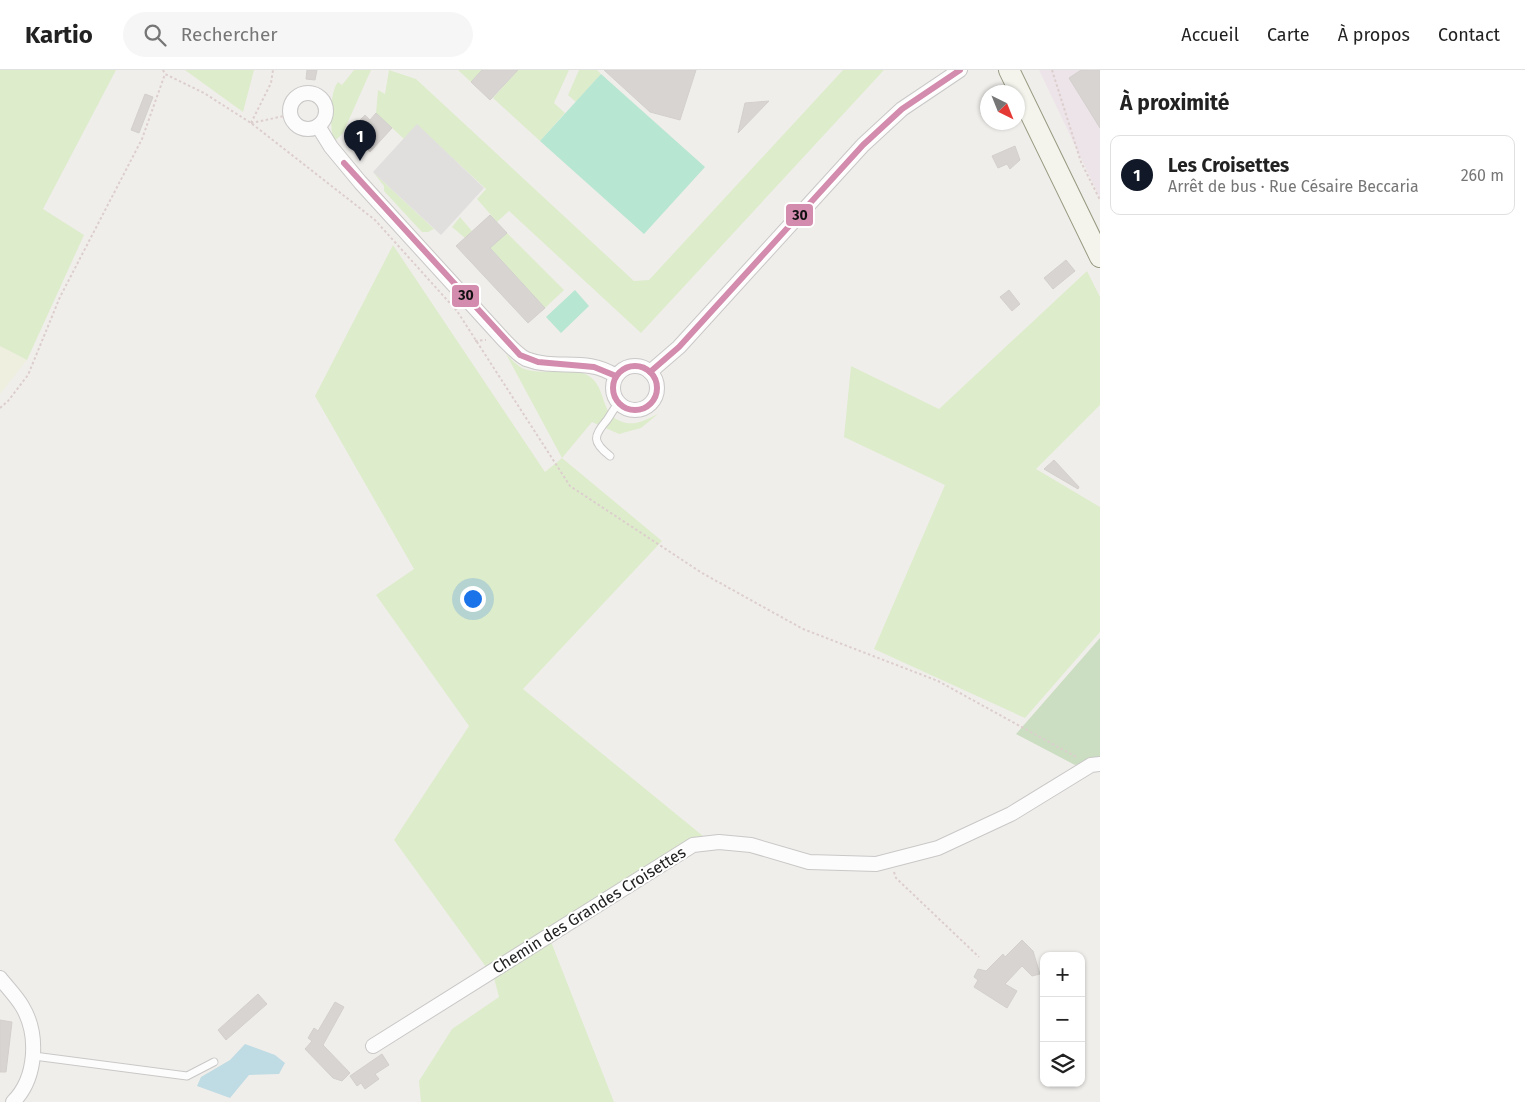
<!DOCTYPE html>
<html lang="fr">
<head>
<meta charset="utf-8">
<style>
	:root { --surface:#fff; --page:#f6f6f6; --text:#222; --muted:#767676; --line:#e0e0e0; --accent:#111827 }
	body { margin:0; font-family:"Fira Sans",sans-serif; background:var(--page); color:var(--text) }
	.controls { position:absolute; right:15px; bottom:15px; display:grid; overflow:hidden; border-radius:10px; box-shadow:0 1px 4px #0004 }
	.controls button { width:45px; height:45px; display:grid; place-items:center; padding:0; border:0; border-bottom:1px solid var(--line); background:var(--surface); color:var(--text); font:25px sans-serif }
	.compass { position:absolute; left:980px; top:15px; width:45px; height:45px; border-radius:50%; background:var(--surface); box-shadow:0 1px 4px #0004; rotate:137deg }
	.you { position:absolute; left:472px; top:528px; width:18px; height:18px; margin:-12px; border:4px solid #fff; border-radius:50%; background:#1a73e8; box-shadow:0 0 0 8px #1a73e833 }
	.badge { display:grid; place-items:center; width:32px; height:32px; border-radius:50%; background:var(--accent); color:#fff; font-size:16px; font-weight:700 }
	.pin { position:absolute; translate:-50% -41px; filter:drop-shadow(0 1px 2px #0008) }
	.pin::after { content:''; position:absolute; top:26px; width:18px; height:15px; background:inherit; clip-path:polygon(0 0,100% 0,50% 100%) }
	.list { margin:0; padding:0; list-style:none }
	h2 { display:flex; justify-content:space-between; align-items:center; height:65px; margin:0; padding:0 20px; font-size:21px }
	h2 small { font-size:16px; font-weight:400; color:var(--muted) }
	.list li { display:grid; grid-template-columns:32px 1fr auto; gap:15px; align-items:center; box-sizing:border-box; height:80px; margin:0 10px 10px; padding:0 10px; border:1px solid var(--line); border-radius:10px }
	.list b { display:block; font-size:19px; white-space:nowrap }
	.list p { margin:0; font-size:16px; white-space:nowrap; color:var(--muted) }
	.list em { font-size:16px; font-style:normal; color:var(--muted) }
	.icon { flex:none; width:28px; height:28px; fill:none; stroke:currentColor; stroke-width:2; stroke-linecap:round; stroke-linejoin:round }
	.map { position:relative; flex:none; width:1100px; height:1032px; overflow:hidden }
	header { display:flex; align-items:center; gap:30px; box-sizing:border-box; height:70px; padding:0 25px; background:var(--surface); border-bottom:1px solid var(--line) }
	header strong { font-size:24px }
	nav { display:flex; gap:28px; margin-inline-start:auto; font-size:18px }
	.search { width:350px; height:45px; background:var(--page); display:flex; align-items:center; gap:12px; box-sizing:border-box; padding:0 18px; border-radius:28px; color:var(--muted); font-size:19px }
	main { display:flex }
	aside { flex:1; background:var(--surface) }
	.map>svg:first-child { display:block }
	.industrial { fill:#ede4e9 }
	.farmland { fill:#efefdf }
	.grass { fill:#ddeccb }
	.forest { fill:#cbdec1 }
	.pitch { fill:#b7e6d2 }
	.parking { fill:#e0dfde }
	.water { fill:#bfdbe3 }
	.building { fill:#d7d4d2; stroke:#d3d0cc }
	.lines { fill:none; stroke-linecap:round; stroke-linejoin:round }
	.lane-casing { stroke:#c9c8c7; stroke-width:9 }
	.street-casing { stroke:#c9c8c7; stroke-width:16 }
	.secondary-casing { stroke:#999a82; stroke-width:22 }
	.path { stroke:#dccecd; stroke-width:2; stroke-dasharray:2.5 2.5; stroke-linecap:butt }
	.lane { stroke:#fdfcfc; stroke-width:7 }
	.street { stroke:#fdfcfc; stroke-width:14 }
	.secondary { stroke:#f4f4ed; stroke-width:20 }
	.bus-1-casing { stroke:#fff; stroke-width:10 }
	.bus-1 { stroke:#d38cad; stroke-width:6 }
	.labels { text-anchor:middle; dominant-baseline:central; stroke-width:4; stroke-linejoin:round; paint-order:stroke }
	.street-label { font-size:16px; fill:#222; stroke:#fff }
	.line-badge { stroke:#fff; stroke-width:2 }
	.pale-badge-label { font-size:14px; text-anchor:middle; font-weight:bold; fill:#111 }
</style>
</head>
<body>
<header>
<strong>Kartio</strong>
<div class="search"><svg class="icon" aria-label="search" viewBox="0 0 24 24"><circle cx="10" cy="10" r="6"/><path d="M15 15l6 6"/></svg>Rechercher</div>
<nav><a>Accueil</a><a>Carte</a><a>À propos</a><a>Contact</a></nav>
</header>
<main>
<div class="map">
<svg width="1100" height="1032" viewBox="0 0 1100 1032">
	<rect width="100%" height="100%" fill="#f0eeeb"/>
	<path class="industrial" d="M 1039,0 L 1100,0 L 1100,128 Z"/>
	<path class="farmland" d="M 0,276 L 27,290 L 0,324 Z"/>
	<g class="grass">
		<path d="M 0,0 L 116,0 L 43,139 L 84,165 L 27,290 L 0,276 Z"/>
		<path d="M 185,0 L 254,0 L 243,42 Z"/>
		<path d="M 354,0 L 371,0 L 343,63 L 334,72 C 330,60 329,22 338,12 L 342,15 Z"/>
		<path d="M 389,0 L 416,9 L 634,211 L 649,210 L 843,0 L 884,0 L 641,263 L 509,141 L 497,152 L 477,129 L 486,119 L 417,55 L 404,69 L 376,43 L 378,20 L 385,24 Z"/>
		<path d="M 458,0 L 482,0 L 471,12 Z"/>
		<path d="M 518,0 L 569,0 L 554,33 L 565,43 L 540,71 L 493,28 Z"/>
		<path d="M 579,0 L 597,0 L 601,4 L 576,32 L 568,25 Z"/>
		<path d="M 373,102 L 434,159 L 428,162 L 422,162 L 384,121 L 384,116 Z"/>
		<path d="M 460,147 L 472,161 L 465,168 L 452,157 Z"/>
		<path d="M 507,163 L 564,220 L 545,238 L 490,178 Z"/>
		<path d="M 393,175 L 545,402 L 562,388 L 506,284 C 512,290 520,299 528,300 C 547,305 572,296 589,306 C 606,317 600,341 618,350 C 633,358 645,350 658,344 L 641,358 L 619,364 L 592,352 L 562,388 L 662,471 L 523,619 L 703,766 L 546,859 L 614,1032 L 421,1032 L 419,1011 L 452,959 L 499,927 L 494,908 L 394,770 L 469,656 L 376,525 L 414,499 L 315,326 Z"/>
		<path d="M 1087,201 L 1100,227 L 1100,335 L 1036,399 L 1100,437 L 1100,562 L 1025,648 L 874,579 L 945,415 L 844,367 L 851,296 L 939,339 Z"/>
	</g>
	<path class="forest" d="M 1100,568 L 1100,688 L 1075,695 L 1016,664 Z"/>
	<g class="pitch">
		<path d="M 601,4 L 705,97 L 644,164 L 540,71 Z"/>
		<path d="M 575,220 L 589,236 L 561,263 L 546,247 Z"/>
	</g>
	<path class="parking" d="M 417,54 L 484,118 L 441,165 L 373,102 Z"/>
	<path class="water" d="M 245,974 L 275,985 L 285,993 L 279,1004 L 249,1005 L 230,1028 L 197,1016 L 201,1007 L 230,990 Z"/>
	<g class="building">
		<path d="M 307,0 L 317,0 L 315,10 L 306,9 Z"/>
		<path d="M 482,0 L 518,0 L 490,30 L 471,12 Z"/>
		<path d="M 604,0 L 696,0 L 680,50 L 650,42 Z"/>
		<path d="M 1081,0 L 1100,0 L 1100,58 L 1069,8 Z"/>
		<path d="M 145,24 L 153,27 L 139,63 L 131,60 Z"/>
		<path d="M 769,31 L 738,63 L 745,33 Z"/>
		<path d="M 376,43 L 392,58 L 370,82 L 354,67 L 360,60 L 355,55 L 365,45 L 370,50 Z"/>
		<path d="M 1015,76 L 1020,90 L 1010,99 L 1007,94 L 998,98 L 992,86 Z"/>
		<path d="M 490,145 L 507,163 L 490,178 L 545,238 L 528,253 L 456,176 Z"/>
		<path d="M 1066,190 L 1075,201 L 1053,219 L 1044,208 Z"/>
		<path d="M 1009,220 L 1020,234 L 1012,241 L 1000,227 Z"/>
		<path d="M 1054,390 L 1079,417 L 1078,419 L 1044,399 Z"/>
		<path d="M 1022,870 L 1033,881 L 1040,904 L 1032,906 L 1022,896 L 1005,914 L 1017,921 L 1007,938 L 974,917 L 978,910 L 974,907 L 978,899 L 986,901 L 1003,884 L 1005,887 Z"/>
		<path d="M 258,924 L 267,934 L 226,970 L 218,960 Z"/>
		<path d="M 335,932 L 344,937 L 323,975 L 350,1003 L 342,1011 L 333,1008 L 305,979 L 312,971 L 308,968 L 314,958 L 318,961 Z"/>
		<path d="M 0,950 L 12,952 L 6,1002 L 0,1002 Z"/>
		<path d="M 382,984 L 389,995 L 375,1004 L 379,1009 L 365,1019 L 361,1013 L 357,1016 L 350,1006 Z"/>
	</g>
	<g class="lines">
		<defs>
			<g id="lane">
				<path d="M 610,386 C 592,372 593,366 607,350 C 611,344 614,338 619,333"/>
				<path d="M 34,986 L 187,1006 L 214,992"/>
			</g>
			<g id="street">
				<circle cx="308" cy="41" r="18"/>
				<path d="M 318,56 L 331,77 L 360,112 L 503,269 C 509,275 518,285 526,289 C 557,301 586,286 616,306"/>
				<circle cx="635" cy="318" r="22"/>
				<path d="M 650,302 L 679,277 L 863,75 L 902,39 L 960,0"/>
				<path d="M 0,908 C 7,917 16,926 22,936 C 39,964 37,1008 13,1032"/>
				<path d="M 373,976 L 693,775 L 719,772 L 751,775 L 809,792 L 876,794 L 938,778 L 1011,744 L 1091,695 L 1100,694"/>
			</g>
			<path id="secondary" d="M 1009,0 L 1100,187"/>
		</defs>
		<use href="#lane" class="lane-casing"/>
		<use href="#street" class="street-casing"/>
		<use href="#secondary" class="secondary-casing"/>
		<g class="path">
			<path d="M 163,0 L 165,4 L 204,23 L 251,53 L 375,150 L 457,241 L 570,416 L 702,503 L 803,559 L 938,611 L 1078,688"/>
			<path d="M 1052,0 L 1081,92 L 1100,130"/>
			<path d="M 251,53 L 271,13 L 273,0"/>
			<path d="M 251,53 L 289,45"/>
			<path d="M 475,271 L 486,270"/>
			<path d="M 0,338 L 8,331 L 28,305 L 60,227 L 142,69 L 165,4"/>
			<path d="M 894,802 L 896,808 L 979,887"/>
		</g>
		<use href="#lane" class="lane"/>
		<use href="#street" class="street"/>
		<use href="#secondary" class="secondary"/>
		<defs>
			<g id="bus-1">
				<path d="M 344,93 L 520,285 L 538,292 L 594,297 L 616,306"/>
				<circle cx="635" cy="318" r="22"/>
				<path d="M 650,302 L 679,277 L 863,75 L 902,39 L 960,0"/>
			</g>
		</defs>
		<use href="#bus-1" class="bus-1-casing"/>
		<use href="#bus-1" class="bus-1"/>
	</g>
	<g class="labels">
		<g class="street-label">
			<text transform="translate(589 840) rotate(-32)">Chemin des Grandes Croisettes</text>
		</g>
	</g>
	<g class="line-badge">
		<rect x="785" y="133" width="29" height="24" rx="5" fill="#d38cad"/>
		<rect x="451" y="214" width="29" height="24" rx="5" fill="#d38cad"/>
	</g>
	<g class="pale-badge-label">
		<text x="800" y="150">30</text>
		<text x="466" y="230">30</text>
	</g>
</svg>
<div class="controls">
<button>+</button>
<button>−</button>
<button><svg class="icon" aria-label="layers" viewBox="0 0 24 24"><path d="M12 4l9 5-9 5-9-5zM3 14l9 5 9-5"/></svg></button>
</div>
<svg class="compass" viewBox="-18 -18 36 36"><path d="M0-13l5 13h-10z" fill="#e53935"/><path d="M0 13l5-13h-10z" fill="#767676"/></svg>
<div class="you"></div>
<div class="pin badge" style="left:360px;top:91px">1</div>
</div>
<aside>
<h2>À proximité<small></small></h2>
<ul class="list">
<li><span class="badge">1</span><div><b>Les Croisettes</b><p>Arrêt de bus · Rue Césaire Beccaria</p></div><em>260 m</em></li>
</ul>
</aside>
</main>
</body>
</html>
